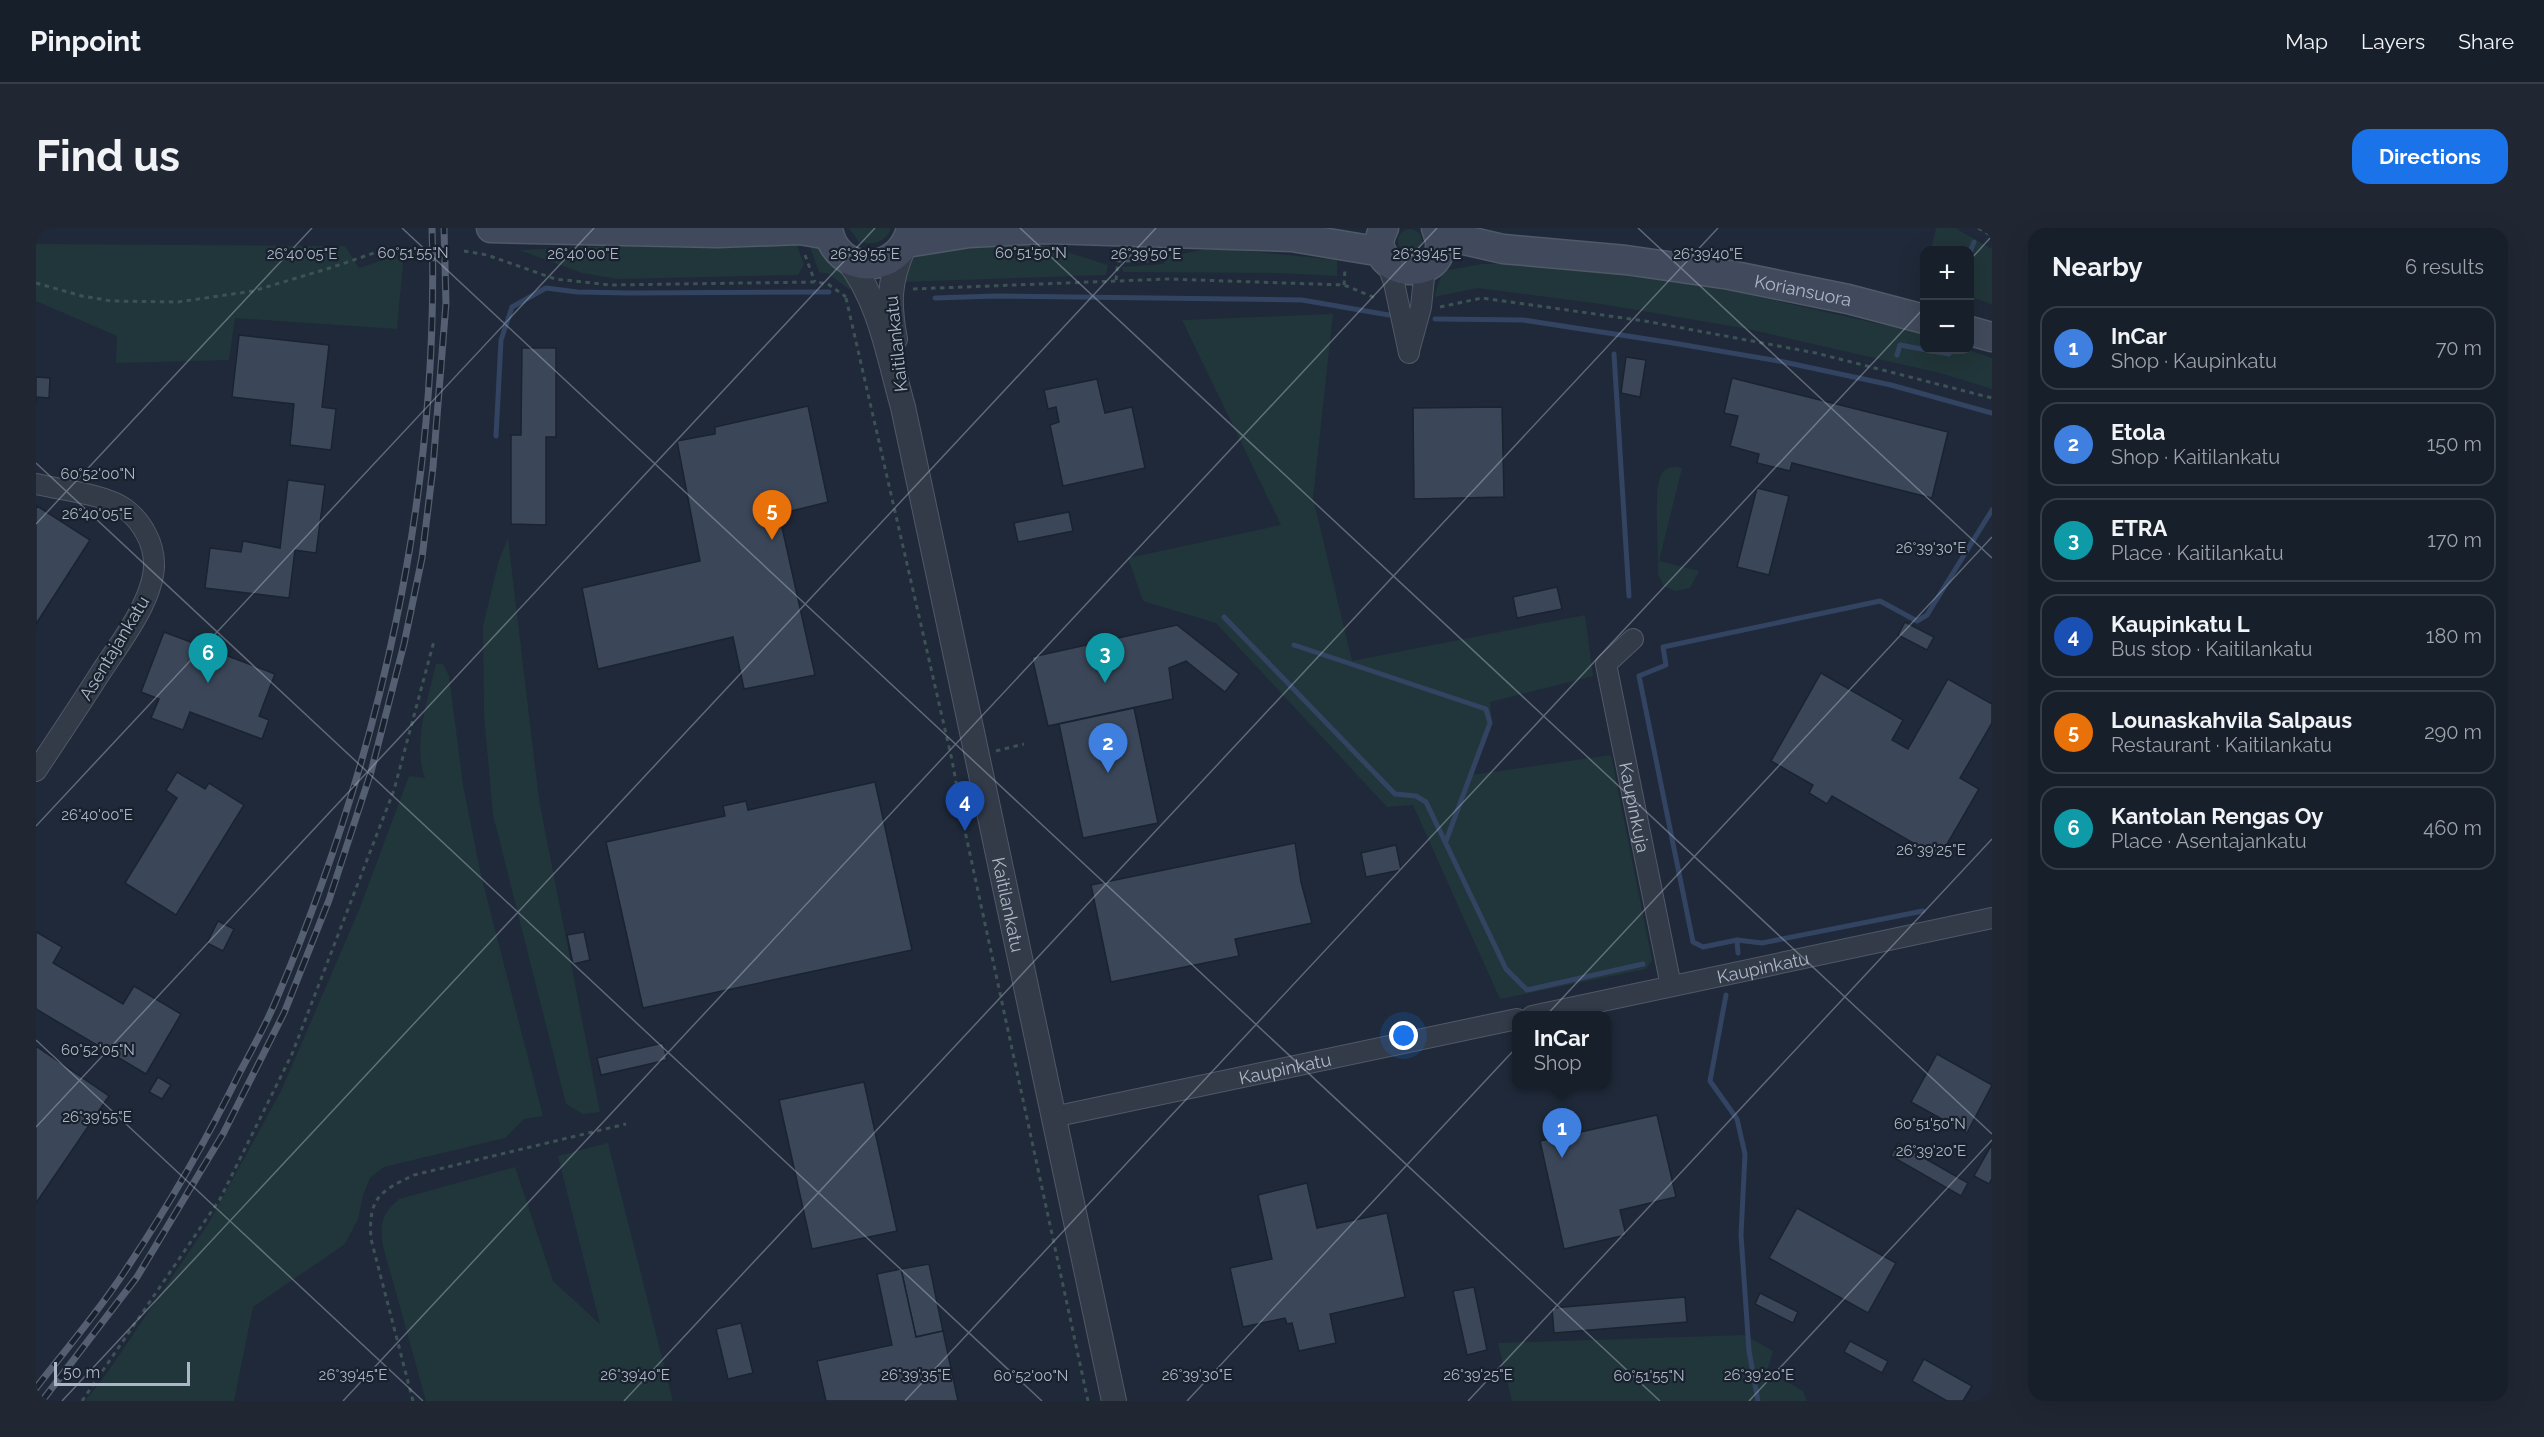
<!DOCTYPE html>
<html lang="en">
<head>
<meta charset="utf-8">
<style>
	:root { --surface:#171f2b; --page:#202733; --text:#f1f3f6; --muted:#9ea2a9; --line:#363d47; --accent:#1a73e8 }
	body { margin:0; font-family:Raleway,sans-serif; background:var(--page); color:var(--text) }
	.controls { position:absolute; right:18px; top:18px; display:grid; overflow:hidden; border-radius:12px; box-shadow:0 6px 24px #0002 }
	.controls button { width:54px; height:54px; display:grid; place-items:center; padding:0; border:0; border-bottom:2px solid var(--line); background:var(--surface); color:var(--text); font:30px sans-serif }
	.scale { position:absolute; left:18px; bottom:15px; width:136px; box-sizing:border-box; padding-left:6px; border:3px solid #adb6c6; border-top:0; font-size:16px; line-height:21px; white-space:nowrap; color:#adb6c6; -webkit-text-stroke:4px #18212d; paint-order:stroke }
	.you { position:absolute; left:1368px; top:808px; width:21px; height:21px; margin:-15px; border:4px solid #fff; border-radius:50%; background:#1a73e8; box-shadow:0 0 0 9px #1a73e833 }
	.badge { display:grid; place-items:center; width:39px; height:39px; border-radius:50%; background:var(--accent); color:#fff; font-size:20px; font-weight:700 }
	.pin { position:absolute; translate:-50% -50px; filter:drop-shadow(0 2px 3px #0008) }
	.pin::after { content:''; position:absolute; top:32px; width:21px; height:18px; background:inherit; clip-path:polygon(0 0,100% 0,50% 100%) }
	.popup { position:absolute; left:1476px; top:783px; width:99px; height:78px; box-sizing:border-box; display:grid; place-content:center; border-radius:12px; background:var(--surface); filter:drop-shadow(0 2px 4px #0005); font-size:20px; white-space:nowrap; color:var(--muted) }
	.popup b { font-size:22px; color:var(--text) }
	.popup::after { content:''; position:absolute; left:50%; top:100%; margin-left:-12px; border:12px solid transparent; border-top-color:var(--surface) }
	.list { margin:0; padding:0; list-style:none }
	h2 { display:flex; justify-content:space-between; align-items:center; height:78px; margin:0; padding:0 24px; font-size:26px }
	h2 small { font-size:20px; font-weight:400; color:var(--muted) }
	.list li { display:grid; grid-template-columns:39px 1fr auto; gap:18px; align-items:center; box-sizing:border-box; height:84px; margin:0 12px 12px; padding:0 12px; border:2px solid var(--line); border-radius:18px }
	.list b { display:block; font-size:22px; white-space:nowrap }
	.list p { margin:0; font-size:20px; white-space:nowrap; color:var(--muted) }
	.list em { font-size:20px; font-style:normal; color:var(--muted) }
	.map { position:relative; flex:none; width:1956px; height:1173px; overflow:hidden; border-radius:18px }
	header { display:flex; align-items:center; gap:36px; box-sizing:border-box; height:84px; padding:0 30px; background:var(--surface); border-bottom:2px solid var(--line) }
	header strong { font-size:28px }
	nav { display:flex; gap:33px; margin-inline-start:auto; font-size:21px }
	.intro { display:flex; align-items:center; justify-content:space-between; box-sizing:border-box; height:144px; padding:0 36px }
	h1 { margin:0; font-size:42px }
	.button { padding:15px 27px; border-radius:18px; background:var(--accent); color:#fff; font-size:21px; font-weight:700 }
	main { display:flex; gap:36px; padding:0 36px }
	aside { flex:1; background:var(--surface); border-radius:18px; box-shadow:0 6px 24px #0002 }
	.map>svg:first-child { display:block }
	.green { fill:#21363a }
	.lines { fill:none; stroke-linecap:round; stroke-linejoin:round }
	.stream { stroke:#324461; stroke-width:5 }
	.building { fill:#3b4759; stroke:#1a2330; stroke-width:1.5 }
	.minor-casing { stroke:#505967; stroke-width:22 }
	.tertiary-casing { stroke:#505967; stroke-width:26 }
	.secondary-casing { stroke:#505967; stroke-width:31 }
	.path { stroke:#3c5254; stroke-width:3; stroke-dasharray:4.5 4.5; stroke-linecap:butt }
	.minor { stroke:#333b49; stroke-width:20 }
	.tertiary { stroke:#333b49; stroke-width:24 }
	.secondary { stroke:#414a5c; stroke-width:28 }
	.rail-casing { stroke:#545f71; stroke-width:7 }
	.rail { stroke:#18212d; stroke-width:4.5; stroke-dasharray:14; stroke-linecap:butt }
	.ticks { fill:none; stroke:#adb6c6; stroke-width:1.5; stroke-opacity:0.45 }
	.labels { text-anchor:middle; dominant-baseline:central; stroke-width:4.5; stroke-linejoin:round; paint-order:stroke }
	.street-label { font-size:18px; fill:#adb6c6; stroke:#18212d }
	.ticks-label { font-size:15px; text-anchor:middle; fill:#adb6c6; stroke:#18212d; stroke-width:4.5; stroke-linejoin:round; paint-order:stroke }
</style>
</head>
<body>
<header>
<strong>Pinpoint</strong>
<nav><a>Map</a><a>Layers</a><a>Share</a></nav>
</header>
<div class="intro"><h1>Find us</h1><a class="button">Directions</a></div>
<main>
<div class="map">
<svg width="1956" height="1173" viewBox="0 0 1956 1173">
	<rect width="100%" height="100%" fill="#1f2939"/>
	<g class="green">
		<path d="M 813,0 L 855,0 C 850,15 836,18 822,13 Z"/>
		<path d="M 1900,0 L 1919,0 L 1956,21 L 1956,76 L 1934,69 L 1934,22 L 1895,22 Z"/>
		<circle cx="1374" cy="13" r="12"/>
		<path d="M 758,10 L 768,36 L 762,47 L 581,51 L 546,45 L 483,22 Z"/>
		<path d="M 771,10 L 780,14 L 820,59 L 813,61 L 793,46 L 783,44 Z"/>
		<path d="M 993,12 L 1072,37 L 1070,47 L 865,54 L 875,34 L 886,23 Z"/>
		<path d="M 0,16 L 309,18 L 323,40 L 368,25 L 361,101 L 199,90 L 193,132 L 80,135 L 81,108 L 0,73 Z"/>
		<path d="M 1192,21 L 1301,32 L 1301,48 L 1244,45 L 1087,44 L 1086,39 L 1128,36 L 1129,29 L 1166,22 Z"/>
		<path d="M 1479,35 L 1588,46 L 1696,63 L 1888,106 L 1888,122 L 1932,122 L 1956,130 L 1956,161 L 1904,145 L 1712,101 L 1565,76 L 1441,60 L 1398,69 L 1407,43 L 1446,36 Z"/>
		<path d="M 1297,86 L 1277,270 L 1316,433 L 1549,387 L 1557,448 L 1454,474 L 1456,496 L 1435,547 L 1575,527 L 1616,732 L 1610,741 L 1464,771 L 1377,577 L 1351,579 L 1180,395 L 1107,373 L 1092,330 L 1245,297 L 1146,92 Z"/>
		<path d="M 1641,239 L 1646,240 L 1623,333 L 1663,343 L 1654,360 L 1639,363 L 1628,358 L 1622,346 C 1623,325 1617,262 1625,247 C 1628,240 1634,239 1641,239 Z"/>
		<path d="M 472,310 L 503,572 L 564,884 L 547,886 L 530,876 L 457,587 L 448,487 L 447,398 L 463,332 Z"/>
		<path d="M 400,436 L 407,436 L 413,448 L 427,557 L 445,647 L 507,888 L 488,891 L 469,910 L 348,939 L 334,950 L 327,967 L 322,991 L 309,1016 L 217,1079 L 198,1173 L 49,1173 L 69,1148 L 172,996 L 245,863 L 323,682 L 373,548 L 389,550 C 376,516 392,471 400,436 Z"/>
		<path d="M 572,915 L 637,1173 L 390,1173 L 347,1018 C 344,995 345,987 363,971 L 479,939 L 517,1053 L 564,1096 L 522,928 Z"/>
		<path d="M 1708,1107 L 1737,1123 L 1731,1143 L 1767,1163 L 1771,1173 L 1476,1173 L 1462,1115 Z"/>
	</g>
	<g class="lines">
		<g class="stream">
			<path d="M 1934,24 L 1938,14"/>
			<path d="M 899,70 L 960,68 L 1266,72 L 1353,87"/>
			<path d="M 1399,91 L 1487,92 L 1637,115 L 1748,134 L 1855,157 L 1956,185"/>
			<path d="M 1578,126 L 1593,368"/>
			<path d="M 1861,127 L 1864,117 L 1913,126 L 1915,122"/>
			<path d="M 460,208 L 465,112 L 476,79 L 510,60 L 541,64 L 595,65 L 793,64"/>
			<path d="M 1188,389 L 1359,566 L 1380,568 L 1390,574 L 1470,741 L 1491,762 L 1607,736"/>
			<path d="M 1258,417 L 1450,481 L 1454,495 L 1410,613"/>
			<path d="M 1887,683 L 1726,715 L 1701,712 L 1667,719 L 1657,714 L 1603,448 L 1630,437 L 1627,419 L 1844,373 L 1881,393 L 1891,387 L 1956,282"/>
			<path d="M 1701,712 L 1702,725"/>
			<path d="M 1690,767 L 1674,853 L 1701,891 L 1709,926 L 1705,1007 L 1713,1123 L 1722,1173"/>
		</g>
	</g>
	<g class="building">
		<path d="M 203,107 L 293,117 L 286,179 L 300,181 L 295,222 L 254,217 L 258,176 L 196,169 Z"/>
		<path d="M 486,120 L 520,120 L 520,209 L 510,209 L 510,297 L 475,296 L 475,207 L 485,207 Z"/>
		<path d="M 1590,129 L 1610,132 L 1604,169 L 1585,165 Z"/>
		<path d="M 0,149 L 14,150 L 13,170 L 1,169 L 0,175 Z"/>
		<path d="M 1696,150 L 1912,204 L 1896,270 L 1756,235 L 1754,243 L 1721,235 L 1723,226 L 1694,218 L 1702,188 L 1688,185 Z"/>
		<path d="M 1061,151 L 1069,185 L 1096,179 L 1109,240 L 1027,258 L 1014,197 L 1023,194 L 1020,179 L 1012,181 L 1008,162 Z"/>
		<path d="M 772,178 L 792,274 L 743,286 L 779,447 L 708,461 L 697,409 L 562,441 L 546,360 L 664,333 L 641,213 L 679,206 L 679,199 Z"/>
		<path d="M 1466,179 L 1468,269 L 1378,271 L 1377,180 Z"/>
		<path d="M 252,252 L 289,257 L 280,325 L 259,322 L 253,370 L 169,360 L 174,320 L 205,324 L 207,313 L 244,320 Z"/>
		<path d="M 1721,260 L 1753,268 L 1733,347 L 1701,339 Z"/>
		<path d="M 1,278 L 54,312 L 0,396 L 0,281 Z"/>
		<path d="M 1033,284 L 1037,303 L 982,314 L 978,295 Z"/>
		<path d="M 1521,359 L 1526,381 L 1481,390 L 1477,369 Z"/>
		<path d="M 1869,394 L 1898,409 L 1891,422 L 1862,407 Z"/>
		<path d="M 1141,397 L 1203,446 L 1189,464 L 1150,433 L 1133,440 L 1137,471 L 1012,498 L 996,429 Z"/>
		<path d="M 128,404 L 239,446 L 223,488 L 233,492 L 226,511 L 154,484 L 147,502 L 115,490 L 123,471 L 105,464 Z"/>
		<path d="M 1785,445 L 1867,492 L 1856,512 L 1872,521 L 1912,451 L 1956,476 L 1956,495 L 1924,550 L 1943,561 L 1903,630 L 1796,568 L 1791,576 L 1773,565 L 1777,557 L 1735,533 Z"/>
		<path d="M 1098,480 L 1122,595 L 1047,610 L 1023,496 Z"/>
		<path d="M 141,544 L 169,561 L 173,555 L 208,577 L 140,687 L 89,655 L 141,570 L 130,562 Z"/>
		<path d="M 839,554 L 876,722 L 607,780 L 570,614 L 689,588 L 687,578 L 710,573 L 712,582 Z"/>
		<path d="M 1259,615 L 1265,654 L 1276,695 L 1199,711 L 1203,728 L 1075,754 L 1055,657 Z"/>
		<path d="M 1360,617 L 1365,642 L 1330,649 L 1325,625 Z"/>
		<path d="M 182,693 L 198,701 L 187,723 L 171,715 Z"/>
		<path d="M 0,704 L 26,719 L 17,735 L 87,776 L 98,758 L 145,786 L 110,846 L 0,781 Z"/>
		<path d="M 548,704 L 554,732 L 537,736 L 531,707 Z"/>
		<path d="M 627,815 L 631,832 L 565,847 L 561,830 Z"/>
		<path d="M 0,818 L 73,868 L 0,975 Z"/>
		<path d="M 1901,826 L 1956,857 L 1931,905 L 1875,874 Z"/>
		<path d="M 122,849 L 135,857 L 126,871 L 113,864 Z"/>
		<path d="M 828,854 L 861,1003 L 776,1021 L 743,872 Z"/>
		<path d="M 1621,887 L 1640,969 L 1584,982 L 1590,1007 L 1528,1021 L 1504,913 Z"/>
		<path d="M 1862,915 L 1932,955 L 1925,968 L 1855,928 Z"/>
		<path d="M 1956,916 L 1956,951 L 1953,956 L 1938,948 Z"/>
		<path d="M 1271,955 L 1281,1000 L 1351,985 L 1369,1069 L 1294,1086 L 1300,1115 L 1263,1123 L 1256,1095 L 1251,1096 L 1249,1090 L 1207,1099 L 1194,1040 L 1236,1031 L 1222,967 Z"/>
		<path d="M 1761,980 L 1860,1035 L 1832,1085 L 1733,1030 Z"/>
		<path d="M 893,1036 L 907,1103 L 880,1109 L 865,1041 Z"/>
		<path d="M 865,1041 L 880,1109 L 907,1103 L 922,1173 L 790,1173 L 781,1133 L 856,1117 L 841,1046 Z"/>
		<path d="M 1438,1059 L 1451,1122 L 1431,1127 L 1417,1063 Z"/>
		<path d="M 1724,1065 L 1762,1084 L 1757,1095 L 1719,1076 Z"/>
		<path d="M 1649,1069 L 1651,1094 L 1518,1105 L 1516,1080 Z"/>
		<path d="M 705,1095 L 717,1145 L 692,1151 L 680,1101 Z"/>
		<path d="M 1814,1113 L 1852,1133 L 1846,1145 L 1808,1124 Z"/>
		<path d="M 1888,1131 L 1936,1158 L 1927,1173 L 1911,1173 L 1876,1153 Z"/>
	</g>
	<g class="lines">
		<defs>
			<g id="minor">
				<path d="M 1350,32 L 1358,55 L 1373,125"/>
				<path d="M 1374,119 L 1385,79 L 1389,40"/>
				<path d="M 0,256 C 25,262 68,266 88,280 C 106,293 119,316 118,339 C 116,374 84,415 65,444 C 44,477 22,510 0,543"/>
				<path id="s1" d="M 1597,411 L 1570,436 L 1635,758"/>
				<path id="s2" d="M 1496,788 L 1956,690"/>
				<path id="s3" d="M 1017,889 L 1481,791"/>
			</g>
			<g id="tertiary">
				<path id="s4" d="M 811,31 C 844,72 853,130 867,179 L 1078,1173"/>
				<path d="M 859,111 C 852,75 853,52 868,19"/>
			</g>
			<g id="secondary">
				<path d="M 455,0 L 682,5 L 764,2 L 793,7"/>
				<path d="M 792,0 C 799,49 865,48 875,0"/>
				<path d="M 1348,0 C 1320,52 1426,60 1400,0"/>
				<path id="s5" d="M 1402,6 L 1467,21 L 1590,32 L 1694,47 L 1812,71 L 1888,91"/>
				<path d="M 870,15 L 933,5 L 1011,1 L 1256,9 L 1346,24"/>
				<path d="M 1934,103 L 1956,109"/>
			</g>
		</defs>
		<use href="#minor" class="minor-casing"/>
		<use href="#tertiary" class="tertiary-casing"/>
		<use href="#secondary" class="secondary-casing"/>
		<g class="path">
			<path d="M 1942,0 L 1956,8"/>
			<path d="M 428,23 L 451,27 L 519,51 L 574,57 L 779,54 L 792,56 L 810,69"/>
			<path d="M 769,27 L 779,54"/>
			<path d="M 1080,52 L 1082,33 L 1119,33"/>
			<path d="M 0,55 L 46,68 L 75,73 L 142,74 L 217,63 L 294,40 L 341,24 L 383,21"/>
			<path d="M 1308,57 L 1309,41"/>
			<path d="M 877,61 L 1132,51 L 1308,57 L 1342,71"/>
			<path d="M 810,70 L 916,532 L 929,603 L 1052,1173"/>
			<path d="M 1404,79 L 1446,70 L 1609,93 L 1780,125 L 1956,170"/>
			<path d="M 960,523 L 988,516"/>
			<path d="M 46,1173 L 184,971 L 256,826 L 358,562 L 398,413"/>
			<path d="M 377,1173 L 335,1011 C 332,970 344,963 378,947 L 590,896"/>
		</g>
		<use href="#minor" class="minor"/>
		<use href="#tertiary" class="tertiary"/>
		<use href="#secondary" class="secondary"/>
		<defs>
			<g id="rail">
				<path d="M 0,1160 C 30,1121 64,1082 91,1040 C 133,977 171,911 204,844 C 216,822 228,800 238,777 C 343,533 404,266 396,0"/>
				<path d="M 6,1173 L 101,1049 L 187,906 L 248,785 L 293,672 L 335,544 L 368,416 L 386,330 L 397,239 L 410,75 L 408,0"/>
			</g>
		</defs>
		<use href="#rail" class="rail-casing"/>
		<use href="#rail" class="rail"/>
	</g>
	<path class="ticks" d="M 366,0 L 1624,1173M 984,0 L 1956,906M 1602,0 L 1956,330M 1934,32 L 1956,8M 0,235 L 1006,1173M 0,296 L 276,0M 0,598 L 558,0M 0,812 L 387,1173M 0,899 L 839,0M 26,1173 L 1120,0M 307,1173 L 1401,0M 588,1173 L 1682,0M 869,1173 L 1888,80M 1151,1173 L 1956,309M 1432,1173 L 1956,611M 1713,1173 L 1956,912"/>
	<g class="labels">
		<g class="street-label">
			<text stroke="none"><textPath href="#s5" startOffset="370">Koriansuora</textPath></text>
			<text transform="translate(860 116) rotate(-96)">Kaitilankatu</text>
			<text transform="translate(78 420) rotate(-59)">Asentajankatu</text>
			<text stroke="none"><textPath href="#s1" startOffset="183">Kaupinkuja</textPath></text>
			<text stroke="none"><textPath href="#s4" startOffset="668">Kaitilankatu</textPath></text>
			<text stroke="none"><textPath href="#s2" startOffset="236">Kaupinkatu</textPath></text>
			<text stroke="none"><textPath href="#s3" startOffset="237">Kaupinkatu</textPath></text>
		</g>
	</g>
	<g class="ticks-label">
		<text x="995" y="30">60°51'50"N</text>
		<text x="377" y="30">60°51'55"N</text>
		<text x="266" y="31">26°40'05"E</text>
		<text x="547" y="31">26°40'00"E</text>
		<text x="829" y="31">26°39'55"E</text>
		<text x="1110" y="31">26°39'50"E</text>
		<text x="1391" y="31">26°39'45"E</text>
		<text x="1672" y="31">26°39'40"E</text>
		<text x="62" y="251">60°52'00"N</text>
		<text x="61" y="291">26°40'05"E</text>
		<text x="1895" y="325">26°39'30"E</text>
		<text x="61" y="592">26°40'00"E</text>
		<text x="1895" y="627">26°39'25"E</text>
		<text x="62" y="827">60°52'05"N</text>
		<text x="61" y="894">26°39'55"E</text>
		<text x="1894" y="901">60°51'50"N</text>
		<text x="1895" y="928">26°39'20"E</text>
		<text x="317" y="1152">26°39'45"E</text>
		<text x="599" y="1152">26°39'40"E</text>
		<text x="880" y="1152">26°39'35"E</text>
		<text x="1161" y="1152">26°39'30"E</text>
		<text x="1442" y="1152">26°39'25"E</text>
		<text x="1723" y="1152">26°39'20"E</text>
		<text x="995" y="1153">60°52'00"N</text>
		<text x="1613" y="1153">60°51'55"N</text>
	</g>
</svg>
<div class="controls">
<button>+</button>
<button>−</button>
</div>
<div class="scale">50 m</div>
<div class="you"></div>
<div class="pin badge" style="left:1526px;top:930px;background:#3f7fe0">1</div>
<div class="popup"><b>InCar</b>Shop</div>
<div class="pin badge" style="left:1072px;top:545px;background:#3f7fe0">2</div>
<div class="pin badge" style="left:1069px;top:455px;background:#0f9aa8">3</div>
<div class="pin badge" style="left:929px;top:603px;background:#1a4fb4">4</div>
<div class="pin badge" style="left:736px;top:312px;background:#e8710a">5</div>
<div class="pin badge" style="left:172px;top:455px;background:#0f9aa8">6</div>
</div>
<aside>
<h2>Nearby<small>6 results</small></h2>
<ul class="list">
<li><span class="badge" style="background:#3f7fe0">1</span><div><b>InCar</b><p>Shop · Kaupinkatu</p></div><em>70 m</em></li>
<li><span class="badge" style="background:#3f7fe0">2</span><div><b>Etola</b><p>Shop · Kaitilankatu</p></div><em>150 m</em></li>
<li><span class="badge" style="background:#0f9aa8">3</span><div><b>ETRA</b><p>Place · Kaitilankatu</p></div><em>170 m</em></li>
<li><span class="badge" style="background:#1a4fb4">4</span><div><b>Kaupinkatu L</b><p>Bus stop · Kaitilankatu</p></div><em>180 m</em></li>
<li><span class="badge" style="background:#e8710a">5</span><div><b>Lounaskahvila Salpaus</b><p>Restaurant · Kaitilankatu</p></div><em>290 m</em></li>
<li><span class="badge" style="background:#0f9aa8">6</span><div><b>Kantolan Rengas Oy</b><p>Place · Asentajankatu</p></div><em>460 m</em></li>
</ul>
</aside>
</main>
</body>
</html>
